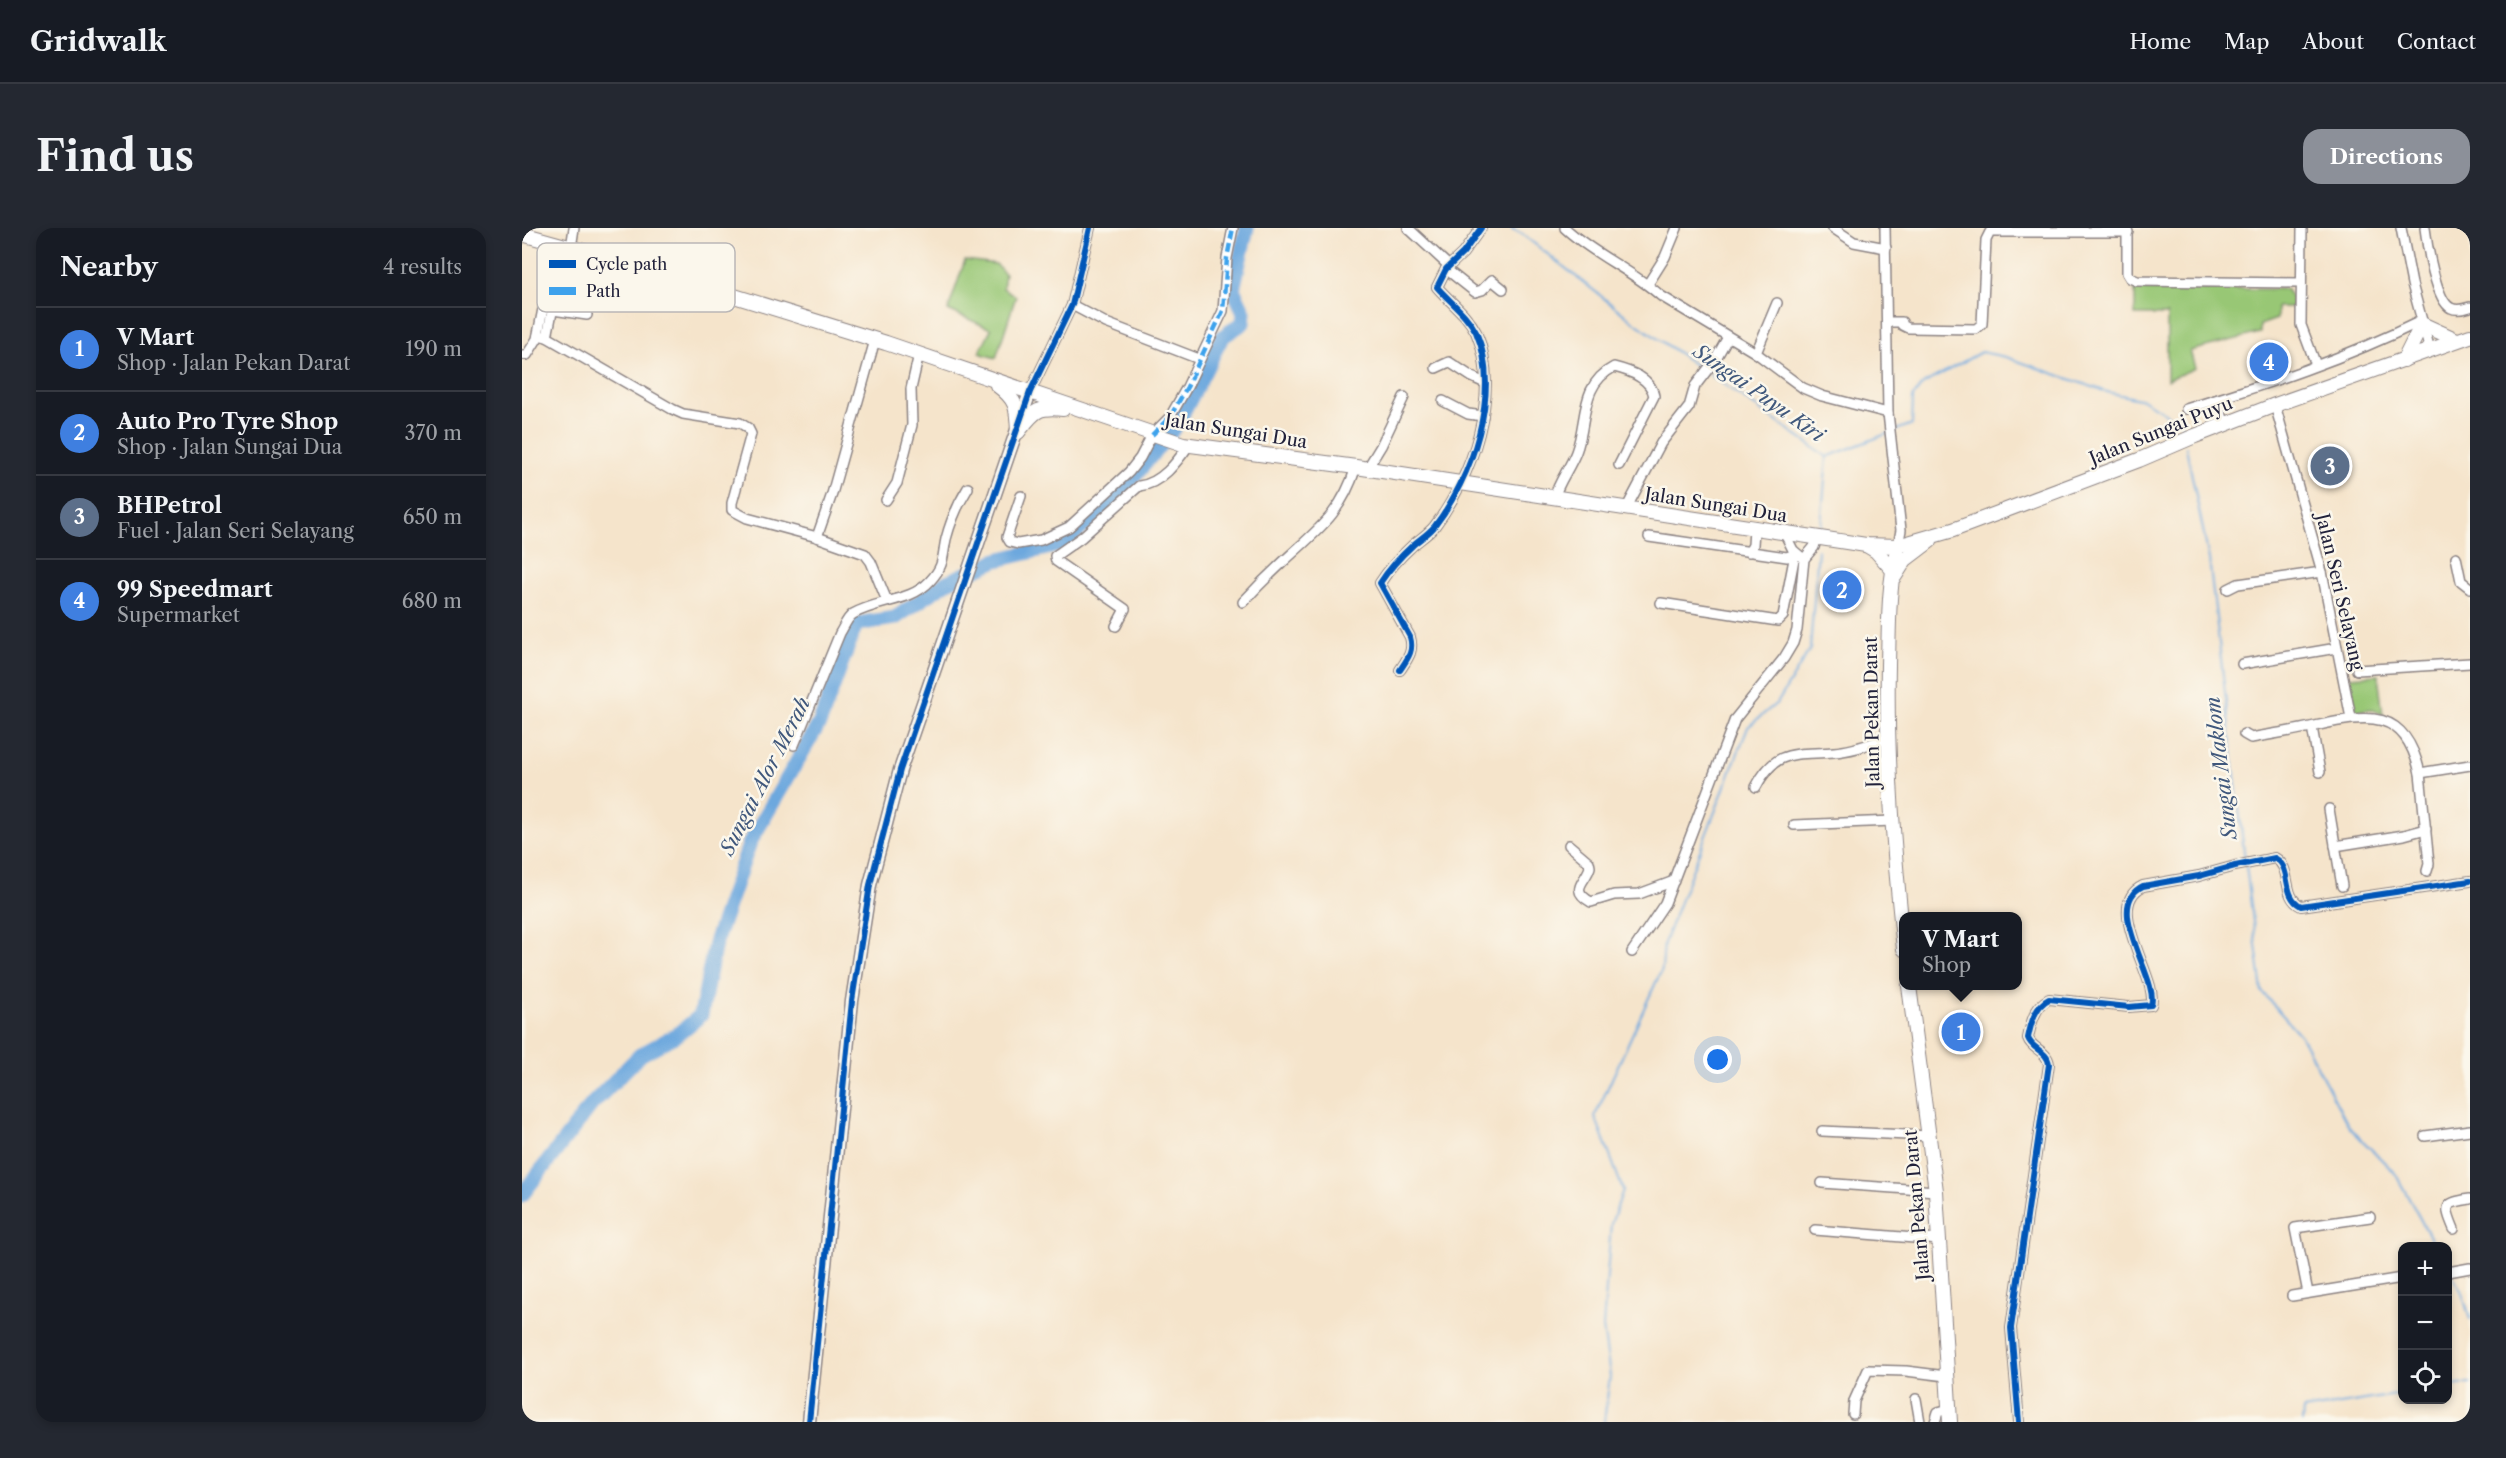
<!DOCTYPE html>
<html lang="en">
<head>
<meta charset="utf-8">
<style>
	:root { --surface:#171b24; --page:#242831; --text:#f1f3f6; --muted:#9ea1a6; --line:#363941; --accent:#8c9099 }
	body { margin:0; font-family:"Libre Caslon Text",serif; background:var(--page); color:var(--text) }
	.controls { position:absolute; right:18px; bottom:18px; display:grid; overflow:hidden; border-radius:12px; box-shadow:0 3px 9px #0003 }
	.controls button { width:54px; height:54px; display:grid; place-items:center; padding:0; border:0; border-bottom:2px solid var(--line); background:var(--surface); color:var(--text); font:30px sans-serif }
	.you { position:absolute; left:1196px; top:832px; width:21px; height:21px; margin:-15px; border:4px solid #fff; border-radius:50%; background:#1a73e8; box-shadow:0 0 0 9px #1a73e833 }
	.badge { display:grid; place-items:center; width:39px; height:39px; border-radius:50%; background:var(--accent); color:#fff; font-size:20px; font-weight:700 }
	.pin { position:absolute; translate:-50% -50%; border:3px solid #fff; box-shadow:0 2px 6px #0006 }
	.popup { position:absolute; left:1377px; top:684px; width:123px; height:78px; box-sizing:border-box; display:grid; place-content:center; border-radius:12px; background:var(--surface); filter:drop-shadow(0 2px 4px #0005); font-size:20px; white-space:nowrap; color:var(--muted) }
	.popup b { font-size:22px; color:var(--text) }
	.popup::after { content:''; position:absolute; left:50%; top:100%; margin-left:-12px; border:12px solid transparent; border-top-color:var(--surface) }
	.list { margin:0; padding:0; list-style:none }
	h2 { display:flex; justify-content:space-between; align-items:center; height:78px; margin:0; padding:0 24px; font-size:26px }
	h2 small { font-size:20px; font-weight:400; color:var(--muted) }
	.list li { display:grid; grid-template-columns:39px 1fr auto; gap:18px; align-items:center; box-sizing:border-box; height:84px; padding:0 24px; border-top:2px solid var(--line) }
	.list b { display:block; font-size:22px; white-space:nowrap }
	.list p { margin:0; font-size:20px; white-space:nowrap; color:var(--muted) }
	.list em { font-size:20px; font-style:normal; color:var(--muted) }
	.icon { flex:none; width:33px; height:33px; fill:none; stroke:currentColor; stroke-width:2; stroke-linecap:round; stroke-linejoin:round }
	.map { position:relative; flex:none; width:1948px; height:1194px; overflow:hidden; border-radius:18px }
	header { display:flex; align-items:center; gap:36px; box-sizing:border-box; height:84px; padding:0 30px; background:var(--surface); border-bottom:2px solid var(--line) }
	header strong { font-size:28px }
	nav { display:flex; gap:33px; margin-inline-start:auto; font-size:21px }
	.intro { display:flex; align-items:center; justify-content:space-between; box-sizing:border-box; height:144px; padding:0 36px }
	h1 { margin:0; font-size:42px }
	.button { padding:15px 27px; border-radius:18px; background:var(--accent); color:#fff; font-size:21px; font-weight:700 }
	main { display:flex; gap:36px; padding:0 36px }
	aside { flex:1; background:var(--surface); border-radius:18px; box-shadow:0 3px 9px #0003 }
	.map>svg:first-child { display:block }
	.green { fill:#98c775; stroke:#5d7458; stroke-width:1.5 }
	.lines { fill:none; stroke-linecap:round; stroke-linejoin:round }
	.stream { stroke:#6da8de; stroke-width:2 }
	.river { stroke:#6da8de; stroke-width:15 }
	.minor-casing { stroke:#8c8383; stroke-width:12 }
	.tertiary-casing { stroke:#8c8383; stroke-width:15 }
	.secondary-casing { stroke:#8c8383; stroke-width:16 }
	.minor { stroke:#fff; stroke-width:9 }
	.tertiary { stroke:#fff; stroke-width:12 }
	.secondary { stroke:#fff; stroke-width:14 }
	.quiet { stroke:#3ea2ec; stroke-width:4.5; stroke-dasharray:9 4.5; stroke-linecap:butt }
	.cycleway-casing { stroke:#fbf7ec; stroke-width:10 }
	.cycleway { stroke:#0057b8; stroke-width:6 }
	.labels { text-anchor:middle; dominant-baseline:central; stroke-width:5; stroke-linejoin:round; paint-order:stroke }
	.street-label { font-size:18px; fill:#22223b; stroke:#fbf7ec }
	.water-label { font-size:20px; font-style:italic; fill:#40587c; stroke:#fbf7ec }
	.key { fill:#fbf7ec; stroke:#bab7b7; stroke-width:1.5 }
	.key-label { font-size:16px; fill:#22223b }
</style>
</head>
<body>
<header>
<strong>Gridwalk</strong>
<nav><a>Home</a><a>Map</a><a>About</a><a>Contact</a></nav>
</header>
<div class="intro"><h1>Find us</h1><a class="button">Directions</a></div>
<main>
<aside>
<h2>Nearby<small>4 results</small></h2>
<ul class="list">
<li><span class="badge" style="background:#3f7fe0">1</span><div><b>V Mart</b><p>Shop · Jalan Pekan Darat</p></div><em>190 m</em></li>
<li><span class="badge" style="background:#3f7fe0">2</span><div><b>Auto Pro Tyre Shop</b><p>Shop · Jalan Sungai Dua</p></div><em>370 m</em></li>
<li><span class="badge" style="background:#5c6f8a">3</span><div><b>BHPetrol</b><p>Fuel · Jalan Seri Selayang</p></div><em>650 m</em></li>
<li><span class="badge" style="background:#3f7fe0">4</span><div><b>99 Speedmart</b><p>Supermarket</p></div><em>680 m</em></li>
</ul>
</aside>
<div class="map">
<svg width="1948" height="1194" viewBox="0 0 1948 1194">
	<rect width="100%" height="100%" fill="#fbf7ec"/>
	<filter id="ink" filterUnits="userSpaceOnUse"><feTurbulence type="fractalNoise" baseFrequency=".0167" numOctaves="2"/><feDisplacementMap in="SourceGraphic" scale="12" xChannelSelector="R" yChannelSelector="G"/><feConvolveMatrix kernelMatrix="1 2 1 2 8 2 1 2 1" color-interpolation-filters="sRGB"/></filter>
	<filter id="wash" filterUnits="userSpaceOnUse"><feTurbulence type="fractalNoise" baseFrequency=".008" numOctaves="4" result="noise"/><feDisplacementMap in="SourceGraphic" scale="24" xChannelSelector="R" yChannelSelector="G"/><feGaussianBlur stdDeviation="1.35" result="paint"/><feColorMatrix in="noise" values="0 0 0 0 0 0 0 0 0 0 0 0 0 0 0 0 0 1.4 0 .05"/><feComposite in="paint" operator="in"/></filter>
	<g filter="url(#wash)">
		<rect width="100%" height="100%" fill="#f5e4cb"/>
		<g class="green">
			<path d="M 443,32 L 474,36 L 483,46 L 481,60 L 494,68 L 474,130 L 457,125 L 469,101 L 426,82 Z"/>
			<path d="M 1613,61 L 1764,61 L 1770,69 L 1770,79 L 1755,79 L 1755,91 L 1738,97 L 1738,105 L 1668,123 L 1673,140 L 1645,152 L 1645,87 L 1613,87 Z"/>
			<path d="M 1856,447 L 1861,487 L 1850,481 L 1834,483 L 1828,449 Z"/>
		</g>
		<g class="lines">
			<g class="stream">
				<path d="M 989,0 L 1000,6 L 1112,94 L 1182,143"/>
				<path d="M 1187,146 L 1305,229 L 1367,205"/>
				<path d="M 1372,203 L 1390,196 L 1391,169 L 1401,156 L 1459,124 L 1484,129 L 1585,164 L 1622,172 L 1659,195 L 1661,203"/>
				<path d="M 1664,219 L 1687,331 L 1723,632"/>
				<path d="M 1299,297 L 1305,229"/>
				<path d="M 1724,638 L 1740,764 L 1779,808 L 1827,899 L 1873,945 L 1913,1018"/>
				<path d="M 1930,1047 L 1939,1062 L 1948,1091"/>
				<path d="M 1926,1159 L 1948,1155"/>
				<path d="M 1082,1194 L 1088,1148 L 1081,1099 L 1089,996 L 1101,962 L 1073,888 L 1140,741 L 1142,715 L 1226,499 L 1256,474 L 1288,421 L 1296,322"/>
				<path d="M 1780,1194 L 1781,1182 L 1880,1166"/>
			</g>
			<path class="river" d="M 0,967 L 70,876 L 118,827 L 156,806 L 179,787 L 193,715 L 228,614 L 298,494 L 334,396 L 373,390 L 425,354 L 475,332 L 541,316 L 598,266 L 656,195 L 700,109 L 721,95 L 722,84 L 711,61 L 725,0"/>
		</g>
	</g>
	<g filter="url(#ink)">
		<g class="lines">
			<defs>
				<g id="minor">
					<path d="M 886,0 L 927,38"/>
					<path d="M 1043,0 C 1072,27 1110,42 1139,68 L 1234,125 L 1281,160 L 1300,168 L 1366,185"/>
					<path d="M 1311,0 L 1332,14 L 1364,20"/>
					<path d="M 1363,0 L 1366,185 L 1379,302 L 1376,318"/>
					<path d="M 1605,0 L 1605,45 L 1608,50 L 1615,53 L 1779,55"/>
					<path d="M 1780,0 L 1779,97 L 1794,137"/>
					<path d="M 1879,0 L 1890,56 L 1908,122"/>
					<path d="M 1903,0 C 1905,17 1914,73 1929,80 C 1935,83 1942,81 1948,79"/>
					<path d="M 49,20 L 52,0"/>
					<path d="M 924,41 L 953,64 L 960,62 L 970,52 L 981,61"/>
					<path d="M 1126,56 L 1143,29 L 1155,0"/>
					<path d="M 550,77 L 584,95 L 677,131"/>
					<path d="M 31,82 L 65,87"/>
					<path d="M 1365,94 L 1380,94 L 1380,97 L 1386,100 L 1454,101 L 1460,96 L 1464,12 L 1468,4 L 1606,4"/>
					<path d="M 16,107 L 25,109 L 150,181 L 161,186 L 218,195 L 226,200 L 229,206 L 210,275 L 210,282 L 225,290 L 295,309 L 343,326 L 349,334 L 365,373"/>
					<path d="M 25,109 L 43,19"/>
					<path d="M 1234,125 L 1255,75"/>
					<path d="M 0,127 L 5,127 L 15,111 L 34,16"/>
					<path d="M 914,140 L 927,134 L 950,149 L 963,155"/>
					<path d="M 508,164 L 550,77 L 568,0"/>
					<path d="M 1695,172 L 1703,197"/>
					<path d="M 921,173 L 946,186 L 961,188"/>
					<path d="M 1753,177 L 1800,344 L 1829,490"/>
					<path d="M 1664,181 C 1743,157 1824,130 1899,93"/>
					<path d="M 845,241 L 859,218 L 882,169"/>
					<path d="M 499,268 L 485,309 L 488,314 L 496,316 L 519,312 L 547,299 L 607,244 L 618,230 L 630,207 L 648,189 L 665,159 L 701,83 L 705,30 L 711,0"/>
					<path d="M 1032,270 C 1037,253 1048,240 1054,224 C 1066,193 1057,157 1092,139 C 1108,143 1129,150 1132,168 L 1097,237"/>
					<path d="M 364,272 L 375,255 L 390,197 L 389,161 L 397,126"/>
					<path d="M 1104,281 L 1139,215 L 1167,179 L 1173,158 L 1193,132 L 1206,109"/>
					<path d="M 1263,306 L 1271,322 L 1278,328"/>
					<path d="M 295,309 L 310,266 L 353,112"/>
					<path d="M 1127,309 L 1265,329 L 1273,326 L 1261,388 L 1256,393 L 1139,375"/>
					<path d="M 1227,324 L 1231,317 L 1232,301"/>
					<path d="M 1934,329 L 1939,353 L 1948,360"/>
					<path d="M 1706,361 L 1716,356 L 1800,344"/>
					<path d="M 721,374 C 734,360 747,347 761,334 C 795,302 819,287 834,239"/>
					<path d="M 594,398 L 603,381 L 534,333 L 533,328 L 560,309 L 617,258 C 639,256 655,234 667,217"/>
					<path d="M 1720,436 L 1815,420"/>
					<path d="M 878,442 C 886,430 892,423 888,409 L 858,355 C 867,341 879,328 891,317 C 898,311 906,306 912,299 C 950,250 980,164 954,104 C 945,86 928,74 915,59 L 924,41 L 941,25 L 959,0"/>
					<path d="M 1835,442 L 1948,435"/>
					<path d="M 1790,499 L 1798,544"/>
					<path d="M 1722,506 L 1729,510 C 1750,506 1772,503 1793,498 C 1847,486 1883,480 1898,545 L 1907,636 L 1905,643"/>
					<path d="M 272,517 L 318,405 C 322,399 325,390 331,386 C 355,372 389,374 408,353 C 423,337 420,329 424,311 C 429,292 436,276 446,260"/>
					<path d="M 1898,545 L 1948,537"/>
					<path d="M 1234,559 C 1254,520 1273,527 1312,524 C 1330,523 1348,516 1366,510"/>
					<path d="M 1807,581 L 1820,658"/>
					<path d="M 1272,597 L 1371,593"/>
					<path d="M 1047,617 L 1067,634 L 1068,639 C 1064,654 1046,661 1069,674 L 1092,667 L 1117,666 L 1152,653"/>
					<path d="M 1813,618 L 1882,607 L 1904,601"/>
					<path d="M 1110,724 L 1143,675 L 1213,491 L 1262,430 L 1271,415 L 1275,402 L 1282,331 L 1292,319 L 1295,310"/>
					<path d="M 1300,903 L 1407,908"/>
					<path d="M 1903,908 L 1948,902"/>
					<path d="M 1300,955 L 1414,963"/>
					<path d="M 1932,1001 C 1922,977 1922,975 1948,971"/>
					<path d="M 1293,1002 L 1417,1012"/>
					<path d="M 1926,1044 L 1948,1040"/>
					<path d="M 1786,1065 L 1773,1000 L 1848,989"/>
					<path d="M 1770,1068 L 1880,1050"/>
					<path d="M 1394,1171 L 1398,1194"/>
					<path d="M 1331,1186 L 1332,1173 L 1346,1142 L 1384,1143 L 1424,1148"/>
					<path d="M 1413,1194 L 1416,1184 L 1427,1181"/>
					<path d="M 1497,1194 L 1489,1100 L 1527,836 C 1525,822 1510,822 1506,810 C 1509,795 1513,778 1527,771 L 1607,779 L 1629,777 C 1638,752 1579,678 1621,658 L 1677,648 L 1713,638 L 1753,630 C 1771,640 1759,668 1779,678 L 1948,653"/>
				</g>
				<path id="tertiary" d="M 287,1194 L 330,773 L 348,657 L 378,542 L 508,164"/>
				<g id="secondary">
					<path d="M 0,6 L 115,38 L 364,115 L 661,216 L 834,239 L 1344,317 L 1376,318 L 1431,302 L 1617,232 L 1673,208 L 1753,177 L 1948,108"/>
					<path d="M 1882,132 L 1900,96 L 1935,112"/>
					<path d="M 475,157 C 495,172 495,179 496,204"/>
					<path d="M 496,204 C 512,184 514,178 541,181"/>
					<path d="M 1344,317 L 1354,323 L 1370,341"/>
					<path d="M 1376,318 C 1366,357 1367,397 1366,437 C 1364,531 1372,627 1382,721"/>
					<path d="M 1373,348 L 1383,332 L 1408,313"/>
					<path d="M 1387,758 L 1414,963 L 1428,1194"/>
				</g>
			</defs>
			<use href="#minor" class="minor-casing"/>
			<use href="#tertiary" class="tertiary-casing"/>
			<use href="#secondary" class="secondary-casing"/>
			<use href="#minor" class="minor"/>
			<use href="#tertiary" class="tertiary"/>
			<use href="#secondary" class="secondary"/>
			<path class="quiet" d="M 630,207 L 648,189 L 665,159 L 701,83 L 705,30 L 711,0"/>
			<defs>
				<g id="cycleway">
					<path d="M 878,442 C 886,430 892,423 888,409 L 858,355 C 867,341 879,328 891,317 C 898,311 906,306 912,299 C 950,250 980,164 954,104 C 945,86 928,74 915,59 L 924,41 L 941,25 L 959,0"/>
					<path d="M 287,1194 L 330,773 L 348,657 L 378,542 L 508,164 L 550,77 L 568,0"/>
					<path d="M 1497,1194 L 1489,1100 L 1527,836 C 1525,822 1510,822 1506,810 C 1509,795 1513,778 1527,771 L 1607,779 L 1629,777 C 1638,752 1579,678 1621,658 L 1677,648 L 1713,638 L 1753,630 C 1771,640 1759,668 1779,678 L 1948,653"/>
				</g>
			</defs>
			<use href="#cycleway" class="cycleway-casing"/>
			<use href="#cycleway" class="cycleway"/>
		</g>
	</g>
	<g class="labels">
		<g class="street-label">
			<text transform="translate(714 203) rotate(9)">Jalan Sungai Dua</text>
			<text transform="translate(1639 203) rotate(-22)">Jalan Sungai Puyu</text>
			<text transform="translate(1194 277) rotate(9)">Jalan Sungai Dua</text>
			<text transform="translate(1818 364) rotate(77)">Jalan Seri Selayang</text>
			<text transform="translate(1350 484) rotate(-91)">Jalan Pekan Darat</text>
			<text transform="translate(1395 977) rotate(-95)">Jalan Pekan Darat</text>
		</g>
		<g class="water-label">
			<text transform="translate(1237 165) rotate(35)">Sungai Puyu Kiri</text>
			<text transform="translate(1699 540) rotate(-97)">Sungai Maklom</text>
			<text transform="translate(243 548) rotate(-63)">Sungai Alor Merah</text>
		</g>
	</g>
	<rect x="15" y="15" width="198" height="69" rx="9" class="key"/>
	<rect x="27" y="32" width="27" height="8" fill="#0057b8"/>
	<rect x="27" y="59" width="27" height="8" fill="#3ea2ec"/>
	<g class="key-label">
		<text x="64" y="42">Cycle path</text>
		<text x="64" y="69">Path</text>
	</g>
</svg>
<div class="controls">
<button>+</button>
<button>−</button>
<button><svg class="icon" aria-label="locate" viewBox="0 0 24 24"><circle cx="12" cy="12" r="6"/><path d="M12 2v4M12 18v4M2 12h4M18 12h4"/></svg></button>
</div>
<div class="you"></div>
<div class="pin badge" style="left:1439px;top:804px;background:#3f7fe0">1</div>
<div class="popup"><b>V Mart</b>Shop</div>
<div class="pin badge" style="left:1320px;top:362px;background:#3f7fe0">2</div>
<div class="pin badge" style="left:1808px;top:238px;background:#5c6f8a">3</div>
<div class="pin badge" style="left:1747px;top:134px;background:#3f7fe0">4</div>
</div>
</main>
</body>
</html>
